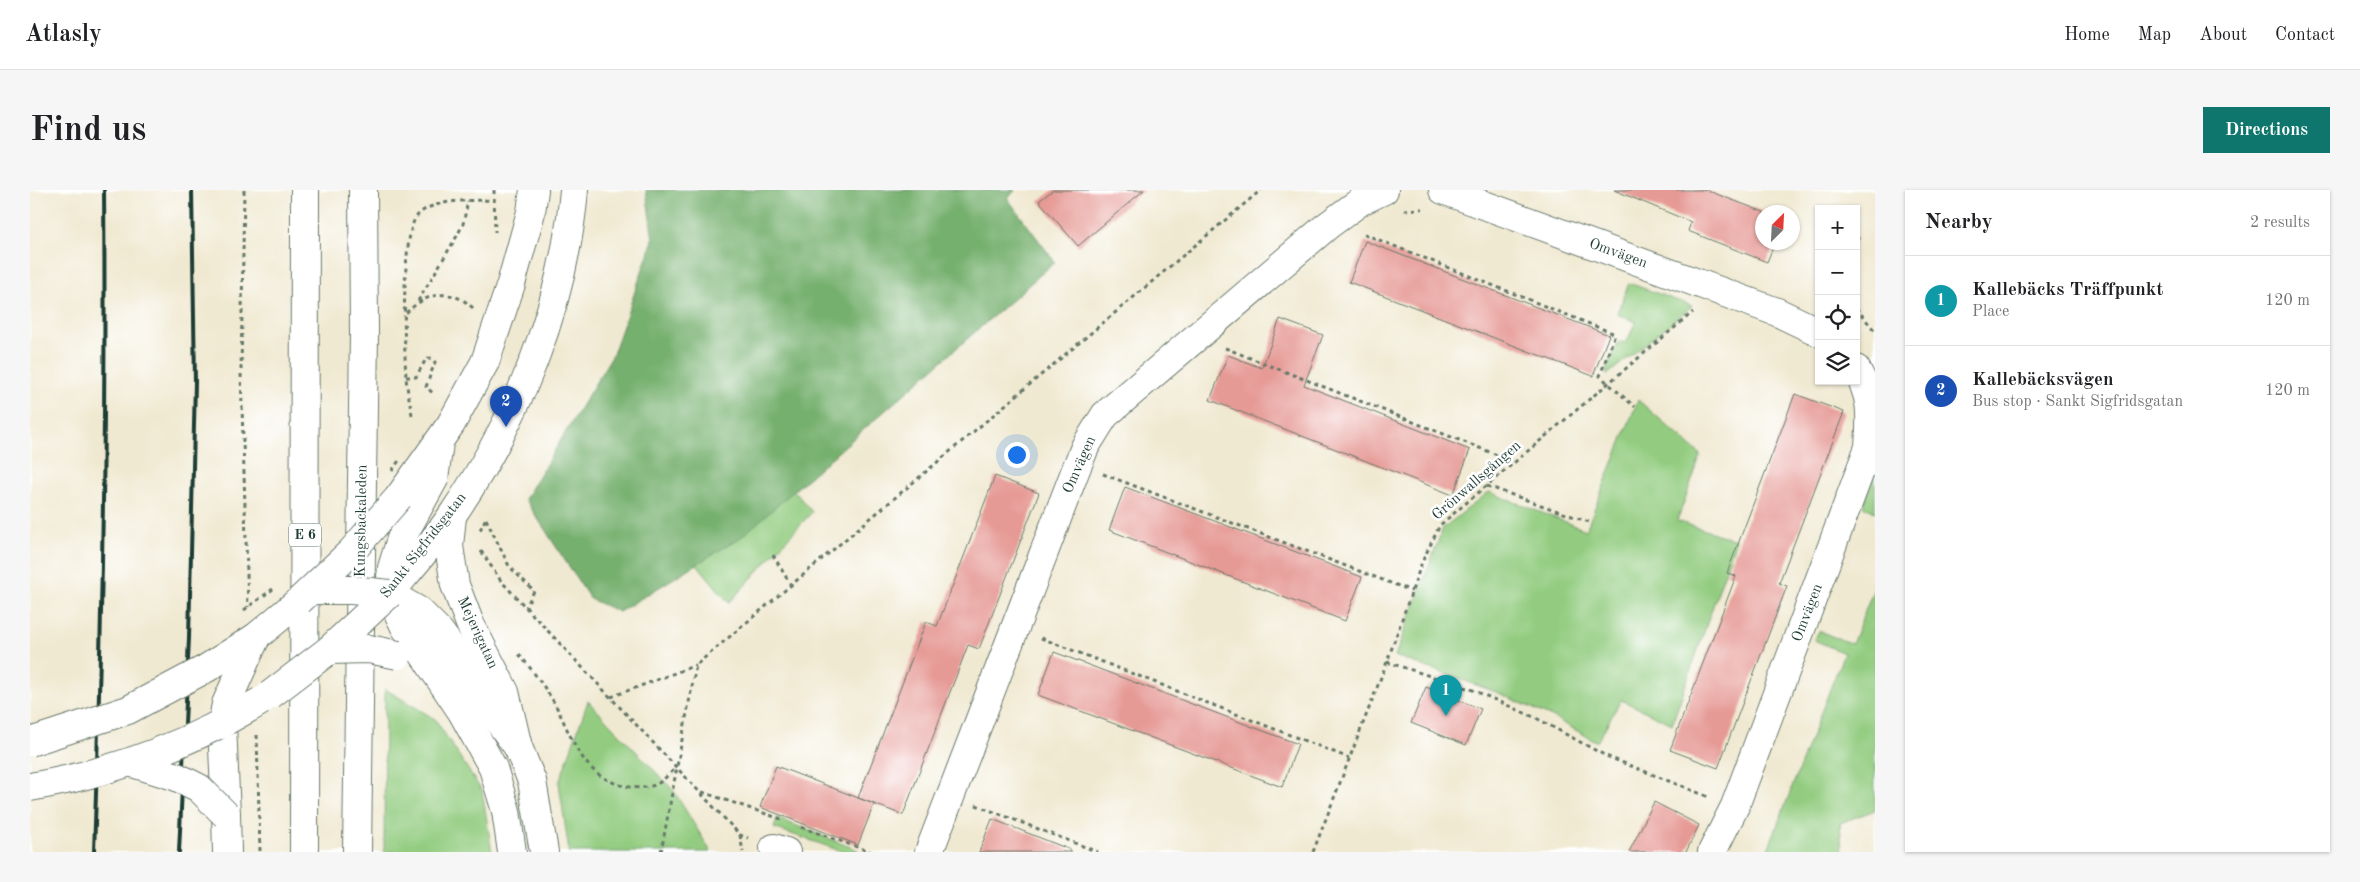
<!DOCTYPE html>
<html lang="en">
<head>
<meta charset="utf-8">
<style>
	:root { --surface:#fff; --page:#f6f6f6; --text:#202124; --muted:#757577; --line:#e0e0e0; --accent:#0f766e }
	body { margin:0; font-family:"Old Standard TT",serif; background:var(--page); color:var(--text) }
	.controls { position:absolute; right:15px; top:15px; display:grid; overflow:hidden; border-radius:0px; box-shadow:0 1px 4px #0004 }
	.controls button { width:45px; height:45px; display:grid; place-items:center; padding:0; border:0; border-bottom:1px solid var(--line); background:var(--surface); color:var(--text); font:25px sans-serif }
	.compass { position:absolute; left:1725px; top:15px; width:45px; height:45px; border-radius:50%; background:var(--surface); box-shadow:0 1px 4px #0004; rotate:24deg }
	.you { position:absolute; left:986px; top:264px; width:18px; height:18px; margin:-12px; border:4px solid #fff; border-radius:50%; background:#1a73e8; box-shadow:0 0 0 8px #1a73e833 }
	.badge { display:grid; place-items:center; width:32px; height:32px; border-radius:50%; background:var(--accent); color:#fff; font-size:16px; font-weight:700 }
	.pin { position:absolute; translate:-50% -41px; filter:drop-shadow(0 1px 2px #0008) }
	.pin::after { content:''; position:absolute; top:26px; width:18px; height:15px; background:inherit; clip-path:polygon(0 0,100% 0,50% 100%) }
	.list { margin:0; padding:0; list-style:none }
	h2 { display:flex; justify-content:space-between; align-items:center; height:65px; margin:0; padding:0 20px; font-size:21px }
	h2 small { font-size:16px; font-weight:400; color:var(--muted) }
	.list li { display:grid; grid-template-columns:32px 1fr auto; gap:15px; align-items:center; box-sizing:border-box; height:90px; padding:0 20px; border-top:1px solid var(--line) }
	.list b { display:block; font-size:19px; white-space:nowrap }
	.list p { margin:0; font-size:16px; white-space:nowrap; color:var(--muted) }
	.list em { font-size:16px; font-style:normal; color:var(--muted) }
	.icon { flex:none; width:28px; height:28px; fill:none; stroke:currentColor; stroke-width:2; stroke-linecap:round; stroke-linejoin:round }
	.map { position:relative; flex:none; width:1845px; height:662px; overflow:hidden; border-radius:0px }
	header { display:flex; align-items:center; gap:30px; box-sizing:border-box; height:70px; padding:0 25px; background:var(--surface); border-bottom:1px solid var(--line) }
	header strong { font-size:24px }
	nav { display:flex; gap:28px; margin-inline-start:auto; font-size:18px }
	.intro { display:flex; align-items:center; justify-content:space-between; box-sizing:border-box; height:120px; padding:0 30px }
	h1 { margin:0; font-size:35px }
	.button { padding:12px 22px; border-radius:0px; background:var(--accent); color:#fff; font-size:18px; font-weight:700 }
	main { display:flex; gap:30px; padding:0 30px }
	aside { flex:1; background:var(--surface); border-radius:0px; box-shadow:0 1px 4px #0004 }
	.map>svg:first-child { display:block }
	.green { fill:#93cc80; stroke:#59845a }
	.forest { fill:#76b06e; stroke:#4a7651 }
	.building { fill:#e69a95 }
	.lines { fill:none; stroke-linecap:round; stroke-linejoin:round }
	.street-casing { stroke:#68796b; stroke-width:30 }
	.secondary-casing { stroke:#68796b; stroke-width:30 }
	.highway-casing { stroke:#68796b; stroke-width:30 }
	.path { stroke:#68796b; stroke-width:3; stroke-dasharray:4 4; stroke-linecap:butt }
	.street { stroke:#fff; stroke-width:28 }
	.secondary { stroke:#fff; stroke-width:28 }
	.highway { stroke:#fff; stroke-width:28 }
	.rail { stroke:#1f3d34; stroke-width:4 }
	.street-bridge-casing { stroke:#68796b; stroke-width:30; stroke-linecap:butt }
	.secondary-bridge-casing { stroke:#68796b; stroke-width:30; stroke-linecap:butt }
	.path-bridge { stroke:#68796b; stroke-width:3; stroke-dasharray:4 4; stroke-linecap:butt }
	.street-bridge { stroke:#fff; stroke-width:28 }
	.secondary-bridge { stroke:#fff; stroke-width:28 }
	.labels { text-anchor:middle; dominant-baseline:central; stroke-width:5; stroke-linejoin:round; paint-order:stroke }
	.shield { fill:#fff; stroke:#627771; stroke-width:1 }
	.shield-label { font-size:14px; font-weight:bold; fill:#1f3d34 }
	.street-label { font-size:15px; fill:#1f3d34; stroke:#fff }
</style>
</head>
<body>
<header>
<strong>Atlasly</strong>
<nav><a>Home</a><a>Map</a><a>About</a><a>Contact</a></nav>
</header>
<div class="intro"><h1>Find us</h1><a class="button">Directions</a></div>
<main>
<div class="map">
<svg width="1845" height="662" viewBox="0 0 1845 662">
	<rect width="100%" height="100%" fill="#fff"/>
	<filter id="ink" filterUnits="userSpaceOnUse"><feTurbulence type="fractalNoise" baseFrequency=".02" numOctaves="2"/><feDisplacementMap in="SourceGraphic" scale="10" xChannelSelector="R" yChannelSelector="G"/><feConvolveMatrix kernelMatrix="1 2 1 2 8 2 1 2 1" color-interpolation-filters="sRGB"/></filter>
	<filter id="wash" filterUnits="userSpaceOnUse"><feTurbulence type="fractalNoise" baseFrequency=".0096" numOctaves="4" result="noise"/><feDisplacementMap in="SourceGraphic" scale="20" xChannelSelector="R" yChannelSelector="G"/><feGaussianBlur stdDeviation="1.12" result="paint"/><feColorMatrix in="noise" values="0 0 0 0 0 0 0 0 0 0 0 0 0 0 0 0 0 1.4 0 .05"/><feComposite in="paint" operator="in"/></filter>
	<g filter="url(#wash)">
		<rect width="100%" height="100%" fill="#f0e9d1"/>
		<g class="green">
			<path d="M 1599,93 L 1662,116 L 1577,185 L 1576,180 L 1589,151 L 1596,153 L 1606,132 L 1587,124 Z"/>
			<path d="M 1608,210 L 1671,265 L 1647,331 L 1706,350 L 1642,534 L 1591,510 L 1567,552 L 1524,528 L 1466,502 L 1365,466 L 1413,338 L 1459,302 L 1556,340 Z"/>
			<path d="M 1845,282 L 1845,322 L 1833,316 Z"/>
			<path d="M 760,296 L 782,322 L 699,413 L 662,368 Z"/>
			<path d="M 1845,396 L 1845,620 L 1810,633 L 1812,662 L 1737,662 L 1814,463 L 1784,450 L 1789,441 L 1822,454 Z"/>
			<path d="M 355,499 L 405,529 L 452,601 L 462,662 L 354,662 Z"/>
			<path d="M 558,511 L 644,601 L 681,662 L 539,662 L 529,593 Z"/>
			<path d="M 747,628 L 828,660 L 827,662 L 814,662 L 744,638 Z"/>
		</g>
		<path class="forest" d="M 616,0 L 985,0 L 978,9 L 1025,72 L 711,347 L 589,422 L 560,409 L 495,309 L 583,164 L 623,50 Z"/>
		<g id="blocks">
			<g class="building">
				<path d="M 1023,0 L 1114,0 L 1048,56 L 1009,11 Z"/>
				<path d="M 1584,0 L 1676,0 L 1734,22 L 1732,52 L 1745,52 L 1737,72 L 1658,41 L 1661,32 Z"/>
				<path d="M 1335,51 L 1579,145 L 1563,186 L 1319,92 Z"/>
				<path d="M 1250,129 L 1293,145 L 1274,195 L 1440,260 L 1423,305 L 1180,210 L 1198,165 L 1232,178 Z"/>
				<path d="M 1765,204 L 1814,222 L 1749,393 L 1757,396 L 1688,578 L 1640,560 L 1706,386 L 1697,383 Z"/>
				<path d="M 965,286 L 1009,303 L 949,459 L 938,455 L 873,625 L 828,608 L 896,432 L 907,436 Z"/>
				<path d="M 1095,297 L 1332,387 L 1315,431 L 1079,340 Z"/>
				<path d="M 1024,462 L 1268,554 L 1252,597 L 1008,505 Z"/>
				<path d="M 1396,497 L 1451,519 L 1436,555 L 1381,533 Z"/>
				<path d="M 746,576 L 844,614 L 828,655 L 730,617 Z"/>
				<path d="M 1624,612 L 1669,635 L 1656,662 L 1599,662 Z"/>
				<path d="M 962,629 L 1041,660 L 1041,662 L 949,662 Z"/>
			</g>
		</g>
	</g>
	<g filter="url(#ink)">
		<use href="#blocks" fill-opacity="0" stroke="#68796b" stroke-width="1"/>
		<g class="lines">
			<defs>
				<g id="street">
					<path d="M 1413,0 L 1747,122 L 1789,142"/>
					<path d="M 409,253 L 404,289 L 371,349 L 362,378 L 359,404 L 375,437 L 432,522 L 463,578 L 476,621 L 482,662"/>
					<path d="M 744,658 L 756,662"/>
					<path d="M 899,662 L 1046,279 L 1055,257 L 1075,225 L 1297,36 L 1331,11 L 1354,0"/>
					<path d="M 1682,662 L 1705,616 L 1839,257 C 1841,225 1843,208 1826,179"/>
				</g>
				<g id="secondary">
					<path d="M 369,307 L 421,234 L 455,172 L 481,94 L 501,22 L 504,0"/>
					<path d="M 422,326 L 419,356 L 425,395 L 440,434 L 475,502 L 488,557 L 502,591 L 514,662"/>
					<path d="M 226,447 L 269,411"/>
					<path d="M 192,535 L 196,625"/>
					<path d="M 488,557 L 452,509 L 427,465 L 409,441 L 389,421 L 359,404 C 381,378 404,352 423,324 C 488,228 534,116 544,0"/>
				</g>
				<g id="highway">
					<path d="M 196,625 L 197,662"/>
					<path d="M 274,662 L 275,0"/>
					<path d="M 327,662 L 334,143 L 333,0"/>
				</g>
			</defs>
			<use href="#street" class="street-casing"/>
			<use href="#secondary" class="secondary-casing"/>
			<use href="#highway" class="highway-casing"/>
			<g class="path">
				<path d="M 214,0 L 211,183 L 218,417"/>
				<path d="M 464,0 L 465,42"/>
				<path d="M 1374,20 L 1392,19"/>
				<path d="M 1334,44 L 1585,144 L 1570,186 L 1605,217"/>
				<path d="M 1826,50 L 1829,47"/>
				<path d="M 388,111 L 427,46 L 433,34 L 438,11"/>
				<path d="M 1826,118 L 1845,141"/>
				<path d="M 376,123 C 397,102 422,97 444,119"/>
				<path d="M 1195,158 L 1485,272"/>
				<path d="M 376,187 L 386,187 L 396,169 L 401,168 L 405,172 L 396,197 L 405,205"/>
				<path d="M 382,225 C 380,212 377,200 376,187 C 374,159 371,44 387,26 C 402,8 443,11 464,10"/>
				<path d="M 1073,284 L 1382,401"/>
				<path d="M 1457,296 L 1559,332"/>
				<path d="M 456,329 L 479,376 L 504,401 L 496,417"/>
				<path d="M 450,340 L 456,328"/>
				<path d="M 451,361 L 471,391 L 710,645 L 718,648"/>
				<path d="M 743,365 L 762,397"/>
				<path d="M 1011,448 L 1319,568"/>
				<path d="M 489,464 C 502,480 515,497 525,514 C 535,533 543,556 556,572 C 571,592 601,603 625,595 C 632,592 640,583 646,578"/>
				<path d="M 1357,472 L 1443,500 L 1506,528 L 1576,566 L 1679,607"/>
				<path d="M 581,507 L 666,475"/>
				<path d="M 227,545 L 230,662"/>
				<path d="M 672,602 L 751,629"/>
				<path d="M 946,615 L 1068,662"/>
				<path d="M 771,637 L 841,662"/>
				<path d="M 710,645 L 713,662"/>
				<path d="M 631,662 L 666,475 L 1231,0"/>
				<path d="M 1283,662 L 1357,472 L 1392,372 L 1410,335 L 1663,122"/>
			</g>
			<use href="#street" class="street"/>
			<use href="#secondary" class="secondary"/>
			<use href="#highway" class="highway"/>
			<g class="rail">
				<path d="M 64,662 C 72,441 76,221 74,0"/>
				<path d="M 149,662 L 159,448 L 165,192 L 162,0"/>
			</g>
			<defs>
				<path id="street-bridge" d="M 299,460 L 339,459 L 368,465"/>
				<g id="secondary-bridge">
					<path d="M 283,400 L 322,400 L 359,404"/>
					<path d="M 269,411 L 321,362 L 369,307"/>
					<path d="M 240,505 L 299,460 L 359,404"/>
					<path d="M 192,535 L 196,514 L 226,447"/>
					<path d="M 0,552 L 98,520 L 177,478 L 226,447"/>
					<path d="M 99,572 L 147,587 L 169,598 L 196,625"/>
					<path d="M 0,597 C 82,583 160,554 231,511"/>
				</g>
			</defs>
			<use href="#street-bridge" class="street-bridge-casing"/>
			<use href="#secondary-bridge" class="secondary-bridge-casing"/>
			<g class="path-bridge">
				<path d="M 362,281 L 370,269"/>
				<path d="M 214,420 L 243,399"/>
			</g>
			<use href="#street-bridge" class="street-bridge"/>
			<use href="#secondary-bridge" class="secondary-bridge"/>
		</g>
	</g>
	<g class="labels">
		<rect class="shield" x="259" y="333.5" width="32" height="23" rx="4"/>
		<g class="shield-label">
			<text x="275" y="345">E 6</text>
		</g>
		<g class="street-label">
			<text transform="translate(1588 64) rotate(20)">Omvägen</text>
			<text transform="translate(1050 275) rotate(-66)">Omvägen</text>
			<text transform="translate(1447 291) rotate(-41)">Grönwallsgången</text>
			<text transform="translate(332 331) rotate(-89)">Kungsbackaleden</text>
			<text transform="translate(394 356) rotate(-52)">Sankt Sigfridsgatan</text>
			<text transform="translate(1778 423) rotate(-69)">Omvägen</text>
			<text transform="translate(447 443) rotate(65)">Mejerigatan</text>
		</g>
	</g>
</svg>
<div class="controls">
<button>+</button>
<button>−</button>
<button><svg class="icon" aria-label="locate" viewBox="0 0 24 24"><circle cx="12" cy="12" r="6"/><path d="M12 2v4M12 18v4M2 12h4M18 12h4"/></svg></button>
<button><svg class="icon" aria-label="layers" viewBox="0 0 24 24"><path d="M12 4l9 5-9 5-9-5zM3 14l9 5 9-5"/></svg></button>
</div>
<svg class="compass" viewBox="-18 -18 36 36"><path d="M0-13l5 13h-10z" fill="#e53935"/><path d="M0 13l5-13h-10z" fill="#757577"/></svg>
<div class="you"></div>
<div class="pin badge" style="left:1416px;top:526px;background:#0f9aa8">1</div>
<div class="pin badge" style="left:476px;top:237px;background:#1a4fb4">2</div>
</div>
<aside>
<h2>Nearby<small>2 results</small></h2>
<ul class="list">
<li><span class="badge" style="background:#0f9aa8">1</span><div><b>Kallebäcks Träffpunkt</b><p>Place</p></div><em>120 m</em></li>
<li><span class="badge" style="background:#1a4fb4">2</span><div><b>Kallebäcksvägen</b><p>Bus stop · Sankt Sigfridsgatan</p></div><em>120 m</em></li>
</ul>
</aside>
</main>
</body>
</html>
